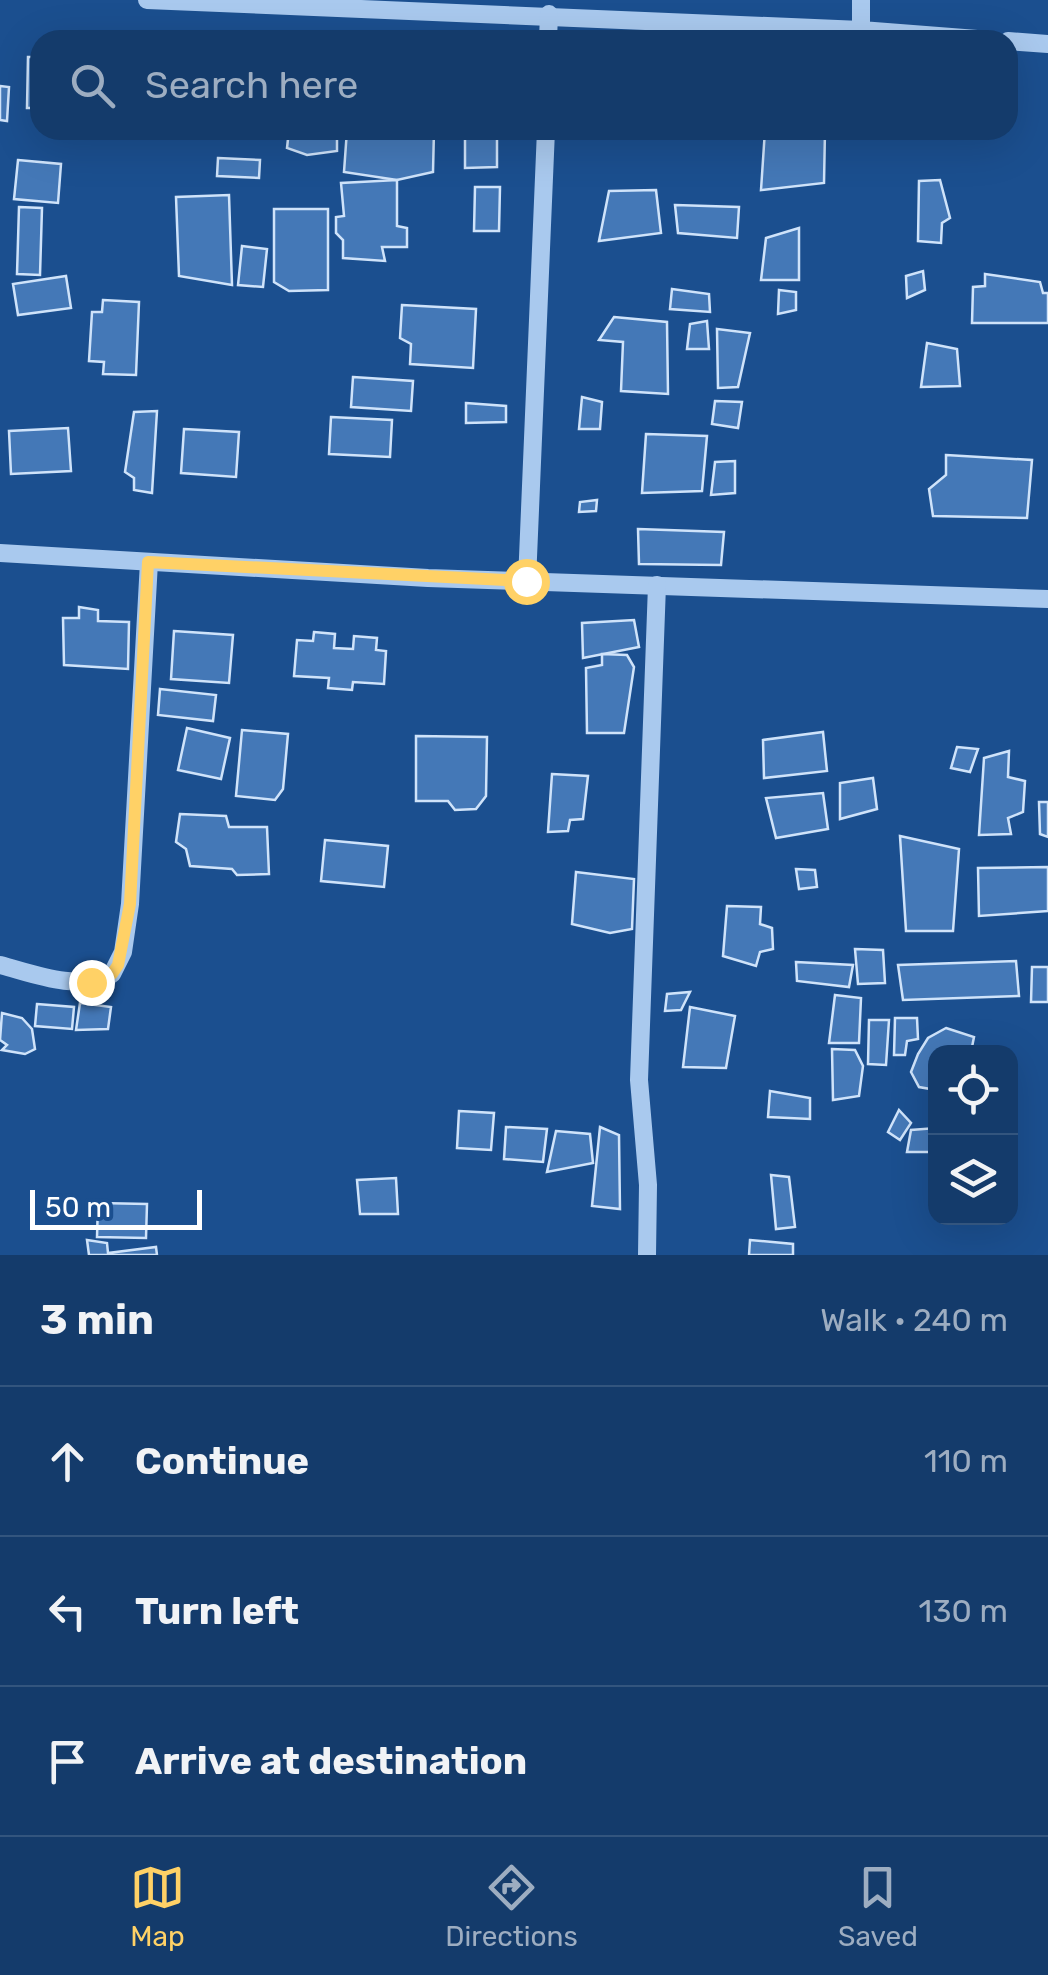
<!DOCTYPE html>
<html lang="en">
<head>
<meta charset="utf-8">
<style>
	:root { --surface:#143b6b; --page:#214673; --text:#f1f3f6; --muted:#9dadc1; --line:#33557e; --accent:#ffd166 }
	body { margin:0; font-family:Rubik,sans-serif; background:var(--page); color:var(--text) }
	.controls { position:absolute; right:30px; bottom:30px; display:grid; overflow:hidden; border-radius:20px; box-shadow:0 10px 40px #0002 }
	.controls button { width:90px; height:90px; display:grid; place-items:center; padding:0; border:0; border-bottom:2px solid var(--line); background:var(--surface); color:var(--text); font:50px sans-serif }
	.scale { position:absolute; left:30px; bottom:25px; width:172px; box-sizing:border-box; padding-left:10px; border:5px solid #fff; border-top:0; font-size:28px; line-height:35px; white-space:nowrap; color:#fff; -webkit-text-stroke:8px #1b4f8f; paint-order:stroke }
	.stop { position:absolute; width:30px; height:30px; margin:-22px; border:8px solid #ffd166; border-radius:50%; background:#fff }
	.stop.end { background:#ffd166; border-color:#fff; box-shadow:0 2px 10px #0008 }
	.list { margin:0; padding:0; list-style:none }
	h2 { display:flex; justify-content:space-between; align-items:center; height:130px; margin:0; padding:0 40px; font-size:42px }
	h2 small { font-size:32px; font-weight:400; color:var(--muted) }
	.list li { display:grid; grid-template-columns:65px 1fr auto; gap:30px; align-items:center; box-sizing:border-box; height:150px; padding:0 40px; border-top:2px solid var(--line) }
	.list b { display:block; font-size:38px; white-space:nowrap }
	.list em { font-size:32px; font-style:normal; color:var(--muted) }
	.icon { flex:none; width:55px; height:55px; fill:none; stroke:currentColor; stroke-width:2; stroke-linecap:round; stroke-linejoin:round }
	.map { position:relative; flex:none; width:1048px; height:1255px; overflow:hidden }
	.search { position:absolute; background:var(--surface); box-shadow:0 10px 40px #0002; left:30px; right:30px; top:30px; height:110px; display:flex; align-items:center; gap:25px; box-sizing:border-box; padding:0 35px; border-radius:30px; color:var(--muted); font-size:38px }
	.sheet { height:580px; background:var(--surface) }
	nav { display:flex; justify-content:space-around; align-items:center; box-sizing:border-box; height:140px; border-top:2px solid var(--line); background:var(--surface); font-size:28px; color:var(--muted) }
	nav a { display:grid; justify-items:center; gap:5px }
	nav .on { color:var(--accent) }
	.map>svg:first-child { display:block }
	.building { fill:#4478b7; stroke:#cfe3fa; stroke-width:2.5 }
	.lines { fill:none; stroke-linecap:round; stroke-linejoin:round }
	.minor { stroke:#a9c9ee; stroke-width:18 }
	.route { stroke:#ffd166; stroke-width:12 }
</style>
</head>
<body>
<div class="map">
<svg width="1048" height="1255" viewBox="0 0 1048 1255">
	<rect width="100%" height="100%" fill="#1b4f8f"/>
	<g class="building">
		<path d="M 28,57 L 40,57 L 40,108 L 27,108 Z"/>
		<path d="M 0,86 L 9,87 L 7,121 L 0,120 Z"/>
		<path d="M 289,130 L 337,130 L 337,151 L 307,155 L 287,148 Z"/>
		<path d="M 347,130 L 434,130 L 433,172 L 397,180 L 344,172 Z"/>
		<path d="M 465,130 L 497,130 L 497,167 L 465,168 Z"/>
		<path d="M 765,130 L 825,130 L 824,183 L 761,190 Z"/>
		<path d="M 218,158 L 260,160 L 259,178 L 217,176 Z"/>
		<path d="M 18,160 L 61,164 L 58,203 L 14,199 Z"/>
		<path d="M 397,180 L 397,226 L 407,228 L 407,247 L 382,247 L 385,261 L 343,258 L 343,240 L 336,233 L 336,217 L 344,216 L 341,183 Z"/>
		<path d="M 940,180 L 950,218 L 942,223 L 941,243 L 918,241 L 919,181 Z"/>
		<path d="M 475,187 L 500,187 L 499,231 L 474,231 Z"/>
		<path d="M 656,190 L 661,233 L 599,241 L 609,191 Z"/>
		<path d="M 229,195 L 232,285 L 179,276 L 176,197 Z"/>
		<path d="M 675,205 L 739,207 L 737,238 L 678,233 Z"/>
		<path d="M 19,207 L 42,208 L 40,275 L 17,274 Z"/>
		<path d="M 274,209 L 328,209 L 328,290 L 289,291 L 274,282 Z"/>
		<path d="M 799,228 L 799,280 L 761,280 L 766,238 Z"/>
		<path d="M 242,246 L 267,249 L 263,287 L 238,285 Z"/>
		<path d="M 923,271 L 925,290 L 907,298 L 906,276 Z"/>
		<path d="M 985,274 L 1040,282 L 1043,293 L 1048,293 L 1048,323 L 972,323 L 973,287 L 985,286 Z"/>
		<path d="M 66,276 L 71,308 L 18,315 L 13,284 Z"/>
		<path d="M 672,289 L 709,294 L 710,312 L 670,309 Z"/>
		<path d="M 779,290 L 796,292 L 796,310 L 778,314 Z"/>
		<path d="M 103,300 L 139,302 L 136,375 L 103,374 L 104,362 L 89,361 L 92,312 L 102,312 Z"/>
		<path d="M 402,305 L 476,309 L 473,368 L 410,364 L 411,344 L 400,338 Z"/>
		<path d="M 614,317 L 667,322 L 668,394 L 621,391 L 623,342 L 599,340 Z"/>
		<path d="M 707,321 L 709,349 L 687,349 L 690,324 Z"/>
		<path d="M 717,329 L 750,333 L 738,387 L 718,388 Z"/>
		<path d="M 927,343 L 957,349 L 960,386 L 921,387 Z"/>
		<path d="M 353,377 L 413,381 L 411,411 L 351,407 Z"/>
		<path d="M 582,397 L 602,402 L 600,429 L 579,429 Z"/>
		<path d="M 715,401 L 742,402 L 738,428 L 712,424 Z"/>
		<path d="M 466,403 L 506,406 L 506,422 L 466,423 Z"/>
		<path d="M 157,411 L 152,493 L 134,490 L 134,478 L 125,472 L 134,412 Z"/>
		<path d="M 331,417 L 392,420 L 390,457 L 329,454 Z"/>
		<path d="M 68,428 L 71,471 L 11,474 L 9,431 Z"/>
		<path d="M 184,429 L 239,432 L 236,477 L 181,473 Z"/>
		<path d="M 646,434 L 707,436 L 702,491 L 642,493 Z"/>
		<path d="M 946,455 L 1032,460 L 1027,518 L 933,516 L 929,489 L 946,475 Z"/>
		<path d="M 735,461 L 735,493 L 711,495 L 715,462 Z"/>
		<path d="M 597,500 L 596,511 L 579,512 L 580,502 Z"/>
		<path d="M 638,529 L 724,532 L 721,565 L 639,564 Z"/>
		<path d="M 79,607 L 98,610 L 98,621 L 129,622 L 128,669 L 64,665 L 63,618 L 79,618 Z"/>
		<path d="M 634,620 L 639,647 L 583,658 L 582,623 Z"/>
		<path d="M 174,631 L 233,635 L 229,683 L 171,679 Z"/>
		<path d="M 314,632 L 335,634 L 334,648 L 353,649 L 354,636 L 377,638 L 376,650 L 386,651 L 384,684 L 353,682 L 352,690 L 328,688 L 329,678 L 294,676 L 297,640 L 313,641 Z"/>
		<path d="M 602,654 L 627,655 L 634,667 L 624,733 L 587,733 L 586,668 L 602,665 Z"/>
		<path d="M 160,689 L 216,695 L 213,721 L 158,715 Z"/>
		<path d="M 187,728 L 230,738 L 221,779 L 178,770 Z"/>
		<path d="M 242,730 L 288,734 L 283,789 L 275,800 L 236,796 Z"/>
		<path d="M 823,732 L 827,771 L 764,778 L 763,740 Z"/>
		<path d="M 416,736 L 487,737 L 486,796 L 476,809 L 455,810 L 448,801 L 416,801 Z"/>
		<path d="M 957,747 L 978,749 L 970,772 L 951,768 Z"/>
		<path d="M 1009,751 L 1008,777 L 1025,781 L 1023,812 L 1008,818 L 1011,834 L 979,835 L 984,758 Z"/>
		<path d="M 552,774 L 588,776 L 583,819 L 570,820 L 568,831 L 548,832 Z"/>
		<path d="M 873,778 L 877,809 L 840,819 L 840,783 Z"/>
		<path d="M 823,793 L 828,829 L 776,838 L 766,798 Z"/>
		<path d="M 1039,802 L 1048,802 L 1048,837 L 1040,834 Z"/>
		<path d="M 180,814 L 226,816 L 229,827 L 267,827 L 269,874 L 237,875 L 232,869 L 190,866 L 186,849 L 176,842 Z"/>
		<path d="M 900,836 L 959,849 L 953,931 L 906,931 Z"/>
		<path d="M 325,840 L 388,846 L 384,887 L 321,881 Z"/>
		<path d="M 1048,867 L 1048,911 L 979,916 L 978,868 Z"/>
		<path d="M 796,869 L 815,870 L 817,887 L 799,889 Z"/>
		<path d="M 576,872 L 634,879 L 632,929 L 610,933 L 572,924 Z"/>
		<path d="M 727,906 L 761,907 L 760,924 L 772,928 L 773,949 L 760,952 L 756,966 L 723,956 Z"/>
		<path d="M 855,949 L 883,950 L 885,983 L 858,984 Z"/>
		<path d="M 1016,961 L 1019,996 L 903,1000 L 898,965 Z"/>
		<path d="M 796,962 L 853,965 L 849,987 L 797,981 Z"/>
		<path d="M 1032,967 L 1048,967 L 1048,1002 L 1031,1002 Z"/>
		<path d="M 690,992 L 681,1010 L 665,1011 L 667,994 Z"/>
		<path d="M 835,995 L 861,998 L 859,1043 L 829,1043 Z"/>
		<path d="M 80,1003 L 111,1007 L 108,1029 L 76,1030 Z"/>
		<path d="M 37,1004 L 74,1007 L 72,1029 L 35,1026 Z"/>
		<path d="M 690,1007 L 735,1016 L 726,1068 L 683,1067 Z"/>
		<path d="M 2,1013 L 22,1018 L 32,1029 L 35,1049 L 25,1054 L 2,1050 L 7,1045 L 0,1040 Z"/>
		<path d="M 895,1018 L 917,1018 L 918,1039 L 907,1041 L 905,1055 L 894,1055 Z"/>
		<path d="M 869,1020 L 889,1020 L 886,1065 L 868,1064 Z"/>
		<path d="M 946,1028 L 974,1037 L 971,1052 L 936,1052 L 936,1090 L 919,1087 L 911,1072 L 918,1054 L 928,1038 Z"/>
		<path d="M 832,1049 L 855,1050 L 863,1066 L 859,1096 L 833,1100 Z"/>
		<path d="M 770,1091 L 810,1098 L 810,1119 L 768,1117 Z"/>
		<path d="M 899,1110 L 911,1123 L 900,1140 L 888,1132 Z"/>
		<path d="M 459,1111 L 494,1113 L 491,1150 L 457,1148 Z"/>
		<path d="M 506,1127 L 547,1129 L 543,1162 L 504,1159 Z"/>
		<path d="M 600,1127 L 619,1135 L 620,1209 L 592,1206 Z"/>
		<path d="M 936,1128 L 936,1152 L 907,1152 L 911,1130 Z"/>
		<path d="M 556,1131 L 590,1134 L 593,1163 L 547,1172 Z"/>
		<path d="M 771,1175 L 789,1177 L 795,1227 L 776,1229 Z"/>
		<path d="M 396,1178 L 398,1214 L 360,1214 L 357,1180 Z"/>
		<path d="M 98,1203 L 147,1204 L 146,1238 L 97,1237 Z"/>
		<path d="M 87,1240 L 107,1243 L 108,1253 L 156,1247 L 157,1255 L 89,1255 Z"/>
		<path d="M 750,1240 L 793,1244 L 793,1255 L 749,1255 Z"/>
	</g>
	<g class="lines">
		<g class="minor">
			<path d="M 147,0 L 861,30"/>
			<path d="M 861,0 L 861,30 L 990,40"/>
			<path d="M 548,40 L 549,14"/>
			<path d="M 1008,41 L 1048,44"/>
			<path d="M 0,553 L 428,578 L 1048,599"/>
			<path d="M 527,581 L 546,130"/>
			<path d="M 0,965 C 37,975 75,991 112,974 L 123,952 L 130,904 L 149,562"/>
			<path d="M 647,1255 L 648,1185 L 639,1080 L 657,585"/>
		</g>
	</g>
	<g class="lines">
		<path class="route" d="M 91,982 L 112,974 L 118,965 L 130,904 L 148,562 L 526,581"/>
	</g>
</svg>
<div class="controls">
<button><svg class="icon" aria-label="locate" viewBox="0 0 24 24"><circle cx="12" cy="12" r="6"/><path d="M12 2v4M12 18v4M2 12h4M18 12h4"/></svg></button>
<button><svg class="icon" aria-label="layers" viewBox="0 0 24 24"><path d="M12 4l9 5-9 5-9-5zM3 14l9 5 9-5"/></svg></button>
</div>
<div class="scale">50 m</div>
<div class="stop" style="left:526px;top:581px"></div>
<div class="stop end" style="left:91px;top:982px"></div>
<div class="search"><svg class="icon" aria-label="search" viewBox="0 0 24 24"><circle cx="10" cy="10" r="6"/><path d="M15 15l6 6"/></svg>Search here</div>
</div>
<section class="sheet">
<h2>3 min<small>Walk · 240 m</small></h2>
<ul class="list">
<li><svg class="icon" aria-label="ahead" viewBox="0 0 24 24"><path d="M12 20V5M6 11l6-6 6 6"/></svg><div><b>Continue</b></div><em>110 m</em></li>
<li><svg class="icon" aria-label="left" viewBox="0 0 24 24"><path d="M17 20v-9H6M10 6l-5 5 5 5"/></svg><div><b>Turn left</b></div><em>130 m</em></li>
<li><svg class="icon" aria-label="arrive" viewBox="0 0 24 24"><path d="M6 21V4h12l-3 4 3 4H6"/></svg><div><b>Arrive at destination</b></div></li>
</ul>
</section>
<nav>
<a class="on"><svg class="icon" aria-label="map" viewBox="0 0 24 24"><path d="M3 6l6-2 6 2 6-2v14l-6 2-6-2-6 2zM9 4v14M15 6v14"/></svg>Map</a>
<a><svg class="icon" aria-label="directions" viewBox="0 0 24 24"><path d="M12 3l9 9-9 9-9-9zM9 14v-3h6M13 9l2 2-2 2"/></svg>Directions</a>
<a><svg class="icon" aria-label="saved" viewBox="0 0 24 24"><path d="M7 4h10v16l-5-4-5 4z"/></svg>Saved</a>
</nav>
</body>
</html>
